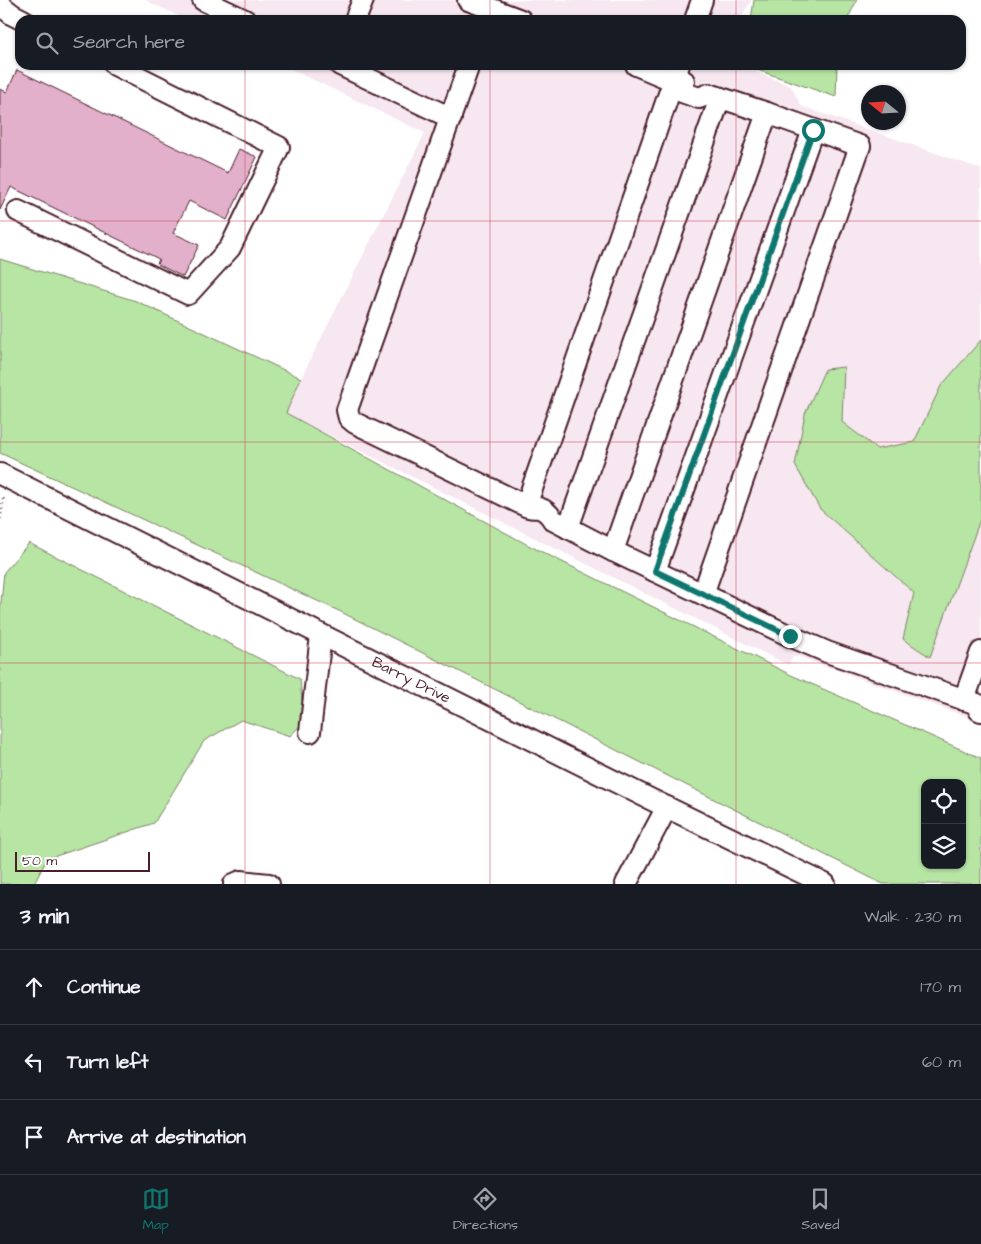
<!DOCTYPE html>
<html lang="en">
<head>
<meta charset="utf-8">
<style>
	:root { --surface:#171b24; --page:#242831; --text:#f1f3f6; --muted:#9ea1a6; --line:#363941; --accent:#0f766e }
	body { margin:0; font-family:"Architects Daughter",sans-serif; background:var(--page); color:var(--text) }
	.controls { position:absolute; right:15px; bottom:15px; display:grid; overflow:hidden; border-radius:10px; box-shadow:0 1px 4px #0004 }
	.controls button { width:45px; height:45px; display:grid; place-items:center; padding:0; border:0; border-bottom:1px solid var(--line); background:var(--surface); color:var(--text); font:25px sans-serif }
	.compass { position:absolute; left:861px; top:85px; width:45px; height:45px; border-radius:50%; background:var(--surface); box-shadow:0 1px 4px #0004; rotate:288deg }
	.scale { position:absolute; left:15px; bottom:12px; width:135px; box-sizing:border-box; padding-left:5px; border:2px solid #4a1f2b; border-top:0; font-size:14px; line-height:18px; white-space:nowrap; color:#4a1f2b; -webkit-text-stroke:4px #fff; paint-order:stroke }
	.stop { position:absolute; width:15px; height:15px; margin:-11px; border:4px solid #0f766e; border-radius:50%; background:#fff }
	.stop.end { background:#0f766e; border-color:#fff; box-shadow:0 1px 5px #0008 }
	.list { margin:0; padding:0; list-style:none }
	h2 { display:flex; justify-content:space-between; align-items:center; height:65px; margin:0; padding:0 20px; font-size:21px }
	h2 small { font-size:16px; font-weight:400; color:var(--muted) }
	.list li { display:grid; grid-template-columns:32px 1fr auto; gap:15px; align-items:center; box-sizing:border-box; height:75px; padding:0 20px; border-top:1px solid var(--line) }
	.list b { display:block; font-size:19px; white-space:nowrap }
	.list em { font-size:16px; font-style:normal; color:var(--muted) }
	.icon { flex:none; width:28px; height:28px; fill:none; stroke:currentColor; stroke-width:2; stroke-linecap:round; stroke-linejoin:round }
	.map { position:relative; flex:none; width:981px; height:884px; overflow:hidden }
	.search { position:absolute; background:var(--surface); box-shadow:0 1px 4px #0004; left:15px; right:15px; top:15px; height:55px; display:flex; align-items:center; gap:12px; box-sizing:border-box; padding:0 18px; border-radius:15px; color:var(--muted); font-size:19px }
	.sheet { height:290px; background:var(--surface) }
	nav { display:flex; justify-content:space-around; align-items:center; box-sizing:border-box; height:70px; border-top:1px solid var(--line); background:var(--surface); font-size:14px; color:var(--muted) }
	nav a { display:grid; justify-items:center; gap:2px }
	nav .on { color:var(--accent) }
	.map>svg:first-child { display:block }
	.built { fill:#f7e7f0 }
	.green { fill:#b6e5a4; stroke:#808268; fill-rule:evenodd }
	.building { fill:#e3b0cc; stroke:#4a1f2b }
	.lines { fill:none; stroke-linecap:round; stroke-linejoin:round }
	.minor-casing { stroke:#4a1f2b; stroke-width:24 }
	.path { stroke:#4a1f2b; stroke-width:3; stroke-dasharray:1 4; stroke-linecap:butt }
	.minor { stroke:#fff; stroke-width:20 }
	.route { stroke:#0f766e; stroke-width:6 }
	.grid { fill:none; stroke:#d1495b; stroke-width:1; stroke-opacity:0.55 }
	.labels { text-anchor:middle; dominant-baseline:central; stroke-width:4; stroke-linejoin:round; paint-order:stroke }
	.street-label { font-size:15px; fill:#4a1f2b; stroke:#fff }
</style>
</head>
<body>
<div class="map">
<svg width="981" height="884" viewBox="0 0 981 884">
	<rect width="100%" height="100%" fill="#fff"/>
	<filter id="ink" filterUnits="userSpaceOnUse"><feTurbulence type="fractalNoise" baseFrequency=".02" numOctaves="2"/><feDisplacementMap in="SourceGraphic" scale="10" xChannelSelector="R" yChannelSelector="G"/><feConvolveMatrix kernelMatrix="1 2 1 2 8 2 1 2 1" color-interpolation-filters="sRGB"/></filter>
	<g filter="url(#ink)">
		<g class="built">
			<path d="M 145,0 L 752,0 L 744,12 L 741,20 L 187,20 Z"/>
			<path d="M 282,65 L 739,65 L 791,86 L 801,106 L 981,169 L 981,722 L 800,657 L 793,657 L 788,665 L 285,413 L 301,378 L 425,133 Z"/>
		</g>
		<g class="green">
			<path d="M 754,0 L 857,0 L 847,20 L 751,20 Z"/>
			<path d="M 743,65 L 837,65 L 836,97 Z"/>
			<path d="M 0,259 L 136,301 L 301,378 L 286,413 L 528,545 L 791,675 L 981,758 L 981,884 L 883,884 L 341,612 L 0,453 ZM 925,783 L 962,783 L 962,865 L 925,865 Z"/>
			<path d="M 981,340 L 981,517 L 930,657 L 903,639 L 914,593 L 820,509 L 795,465 L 805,414 L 825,369 L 844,367 L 842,422 L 877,449 L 914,442 L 941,386 Z"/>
			<path d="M 29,543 L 300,679 L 304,722 L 290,736 L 241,720 L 204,741 L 154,823 L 47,859 L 34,884 L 0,884 L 0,612 L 4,572 Z"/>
		</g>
		<path class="building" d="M 17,70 L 228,173 L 239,149 L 257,157 L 227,220 L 189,201 L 173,233 L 199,245 L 183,277 L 157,264 L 159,259 L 11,187 L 0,210 L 0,89 L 7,92 Z"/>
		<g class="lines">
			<defs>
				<g id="minor">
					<path d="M 203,0 L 245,20"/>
					<path d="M 468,0 L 521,20"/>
					<path d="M 0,5 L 13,15 L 23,20"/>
					<path d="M 355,20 L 363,0"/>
					<path d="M 695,20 L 702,0"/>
					<path d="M 340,65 L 451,118"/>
					<path d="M 469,65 L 347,410 L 349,418 L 355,423 L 526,506 C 531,509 534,507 539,508 C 546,510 550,515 553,520 L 613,551"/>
					<path d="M 636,65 L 679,83 L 684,81"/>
					<path d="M 679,83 L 682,92 L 699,98 L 709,94 L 767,113 L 613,551 L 790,636 L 827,652 L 977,704 L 979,710 L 981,711"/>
					<path d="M 18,211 L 188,294 L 230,248 L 279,147 L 115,65"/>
					<path id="s1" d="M 0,474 L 650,799 L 825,884"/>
					<path d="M 526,506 L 679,65"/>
					<path d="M 568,528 L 720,98"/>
					<path d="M 655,571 L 813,130"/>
					<path d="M 703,594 L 860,146 L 767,113"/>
					<path d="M 964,700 L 981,652"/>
					<path d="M 310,732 L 321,635"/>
					<path d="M 234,884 L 241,881 L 269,884"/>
					<path d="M 626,884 L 667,807"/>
				</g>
			</defs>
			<use href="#minor" class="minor-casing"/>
			<path class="path" d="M 0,519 L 4,495"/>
			<use href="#minor" class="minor"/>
		</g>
	</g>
	<g class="lines" filter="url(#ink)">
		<path class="route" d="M 790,636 L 655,571 L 813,130"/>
	</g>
	<path class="grid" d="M 245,0 L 245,20M 490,0 L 490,20M 736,0 L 736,20M 245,65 L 245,884M 490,65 L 490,884M 736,65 L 736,884M 0,221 L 981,221M 0,442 L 981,442M 0,663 L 981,663"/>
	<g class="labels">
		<g class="street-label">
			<text stroke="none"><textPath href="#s1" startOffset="460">Barry Drive</textPath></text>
		</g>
	</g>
</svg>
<div class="controls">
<button><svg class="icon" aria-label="locate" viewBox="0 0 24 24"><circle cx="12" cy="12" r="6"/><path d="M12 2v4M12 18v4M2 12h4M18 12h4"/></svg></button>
<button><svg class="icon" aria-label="layers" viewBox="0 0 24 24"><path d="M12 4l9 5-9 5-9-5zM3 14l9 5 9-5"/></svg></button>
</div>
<svg class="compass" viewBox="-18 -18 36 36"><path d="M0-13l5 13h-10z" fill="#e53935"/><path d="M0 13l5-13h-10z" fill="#9ea1a6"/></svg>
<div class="scale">50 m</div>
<div class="stop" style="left:813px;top:130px"></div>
<div class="stop end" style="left:790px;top:636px"></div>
<div class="search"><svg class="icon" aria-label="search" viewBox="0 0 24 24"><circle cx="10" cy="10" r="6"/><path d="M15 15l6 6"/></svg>Search here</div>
</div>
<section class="sheet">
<h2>3 min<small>Walk · 230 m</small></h2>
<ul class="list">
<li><svg class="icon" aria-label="ahead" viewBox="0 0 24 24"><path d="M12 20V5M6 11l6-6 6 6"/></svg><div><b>Continue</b></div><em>170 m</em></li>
<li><svg class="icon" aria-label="left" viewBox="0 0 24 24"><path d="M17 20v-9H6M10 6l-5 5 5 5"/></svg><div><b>Turn left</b></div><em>60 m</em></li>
<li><svg class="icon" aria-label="arrive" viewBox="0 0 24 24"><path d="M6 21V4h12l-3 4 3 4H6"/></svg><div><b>Arrive at destination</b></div></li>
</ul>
</section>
<nav>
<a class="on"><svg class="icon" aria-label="map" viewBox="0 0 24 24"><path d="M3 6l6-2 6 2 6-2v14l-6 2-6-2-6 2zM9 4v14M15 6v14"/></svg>Map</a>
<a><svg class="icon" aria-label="directions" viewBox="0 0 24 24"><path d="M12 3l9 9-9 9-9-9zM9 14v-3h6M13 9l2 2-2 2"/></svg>Directions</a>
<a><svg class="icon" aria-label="saved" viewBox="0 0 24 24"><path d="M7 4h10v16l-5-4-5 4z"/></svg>Saved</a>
</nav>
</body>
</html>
